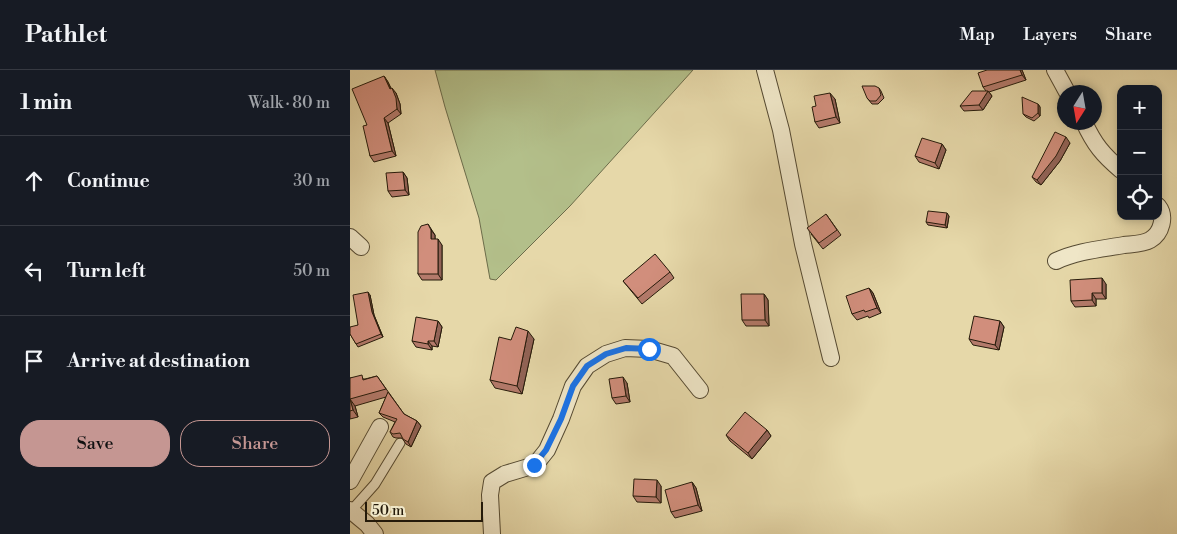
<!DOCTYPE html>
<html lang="en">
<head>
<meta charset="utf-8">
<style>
	:root { --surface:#171b24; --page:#20242c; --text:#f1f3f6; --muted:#9ea1a6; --line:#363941; --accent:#c59692 }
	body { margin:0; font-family:"Libre Bodoni",serif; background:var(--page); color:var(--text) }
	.controls { position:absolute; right:15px; top:15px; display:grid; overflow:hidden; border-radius:10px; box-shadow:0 2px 8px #0003 }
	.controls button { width:45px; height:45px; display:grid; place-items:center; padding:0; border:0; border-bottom:1px solid var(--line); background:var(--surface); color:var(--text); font:25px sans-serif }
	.compass { position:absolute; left:707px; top:15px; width:45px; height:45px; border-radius:50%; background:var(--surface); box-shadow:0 2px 8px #0003; rotate:191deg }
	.scale { position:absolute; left:15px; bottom:12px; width:118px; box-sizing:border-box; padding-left:5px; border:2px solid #251a0a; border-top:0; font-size:14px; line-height:18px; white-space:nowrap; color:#251a0a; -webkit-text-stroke:4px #efe6c7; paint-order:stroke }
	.stop { position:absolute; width:15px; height:15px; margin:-11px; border:4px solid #1a73e8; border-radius:50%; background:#fff }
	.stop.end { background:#1a73e8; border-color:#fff; box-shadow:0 1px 5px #0008 }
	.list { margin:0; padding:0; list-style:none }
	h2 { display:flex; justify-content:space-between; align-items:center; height:65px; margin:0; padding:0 20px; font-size:21px }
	h2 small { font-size:16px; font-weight:400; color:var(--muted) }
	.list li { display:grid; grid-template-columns:32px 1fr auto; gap:15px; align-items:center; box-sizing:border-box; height:90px; padding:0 20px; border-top:1px solid var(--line) }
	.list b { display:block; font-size:19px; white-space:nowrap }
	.list em { font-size:16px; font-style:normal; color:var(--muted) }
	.actions { display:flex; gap:10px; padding:15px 20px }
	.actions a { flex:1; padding:11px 0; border:1px solid var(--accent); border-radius:20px; text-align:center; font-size:18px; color:var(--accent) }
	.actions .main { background:var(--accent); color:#111 }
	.icon { flex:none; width:28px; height:28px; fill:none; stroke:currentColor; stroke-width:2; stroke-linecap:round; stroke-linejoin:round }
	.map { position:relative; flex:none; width:827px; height:464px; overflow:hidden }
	header { display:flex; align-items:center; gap:30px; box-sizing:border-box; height:70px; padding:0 25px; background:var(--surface); border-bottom:1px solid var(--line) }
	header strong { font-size:24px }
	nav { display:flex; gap:28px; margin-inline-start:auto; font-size:18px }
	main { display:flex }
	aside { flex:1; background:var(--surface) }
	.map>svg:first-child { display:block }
	.park { fill:#b3bf8a; stroke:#6c6c4a }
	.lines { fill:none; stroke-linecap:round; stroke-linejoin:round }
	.lane-casing { stroke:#554a32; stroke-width:11 }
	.street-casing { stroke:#554a32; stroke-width:18 }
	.lane { stroke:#efe6c7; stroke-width:9 }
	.street { stroke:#efe6c7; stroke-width:16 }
	.wall { fill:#b47a6b; stroke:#251a0a }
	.shaded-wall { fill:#926357; stroke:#251a0a }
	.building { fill:#d18e7c; stroke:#251a0a }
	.route { stroke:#1a73e8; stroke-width:6 }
</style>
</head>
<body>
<header>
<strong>Pathlet</strong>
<nav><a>Map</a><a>Layers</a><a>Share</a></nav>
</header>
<main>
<aside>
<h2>1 min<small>Walk · 80 m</small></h2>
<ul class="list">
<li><svg class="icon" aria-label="ahead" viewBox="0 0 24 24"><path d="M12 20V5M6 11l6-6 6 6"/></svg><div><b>Continue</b></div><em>30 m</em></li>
<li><svg class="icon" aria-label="left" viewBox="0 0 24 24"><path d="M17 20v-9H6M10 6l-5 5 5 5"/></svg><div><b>Turn left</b></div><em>50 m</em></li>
<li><svg class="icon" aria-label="arrive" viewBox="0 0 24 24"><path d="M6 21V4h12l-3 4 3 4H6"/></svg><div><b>Arrive at destination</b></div></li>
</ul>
<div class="actions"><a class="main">Save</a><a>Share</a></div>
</aside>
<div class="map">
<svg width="827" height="464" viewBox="0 0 827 464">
	<rect width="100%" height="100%" fill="#e6d8a9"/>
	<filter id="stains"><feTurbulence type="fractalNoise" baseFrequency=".004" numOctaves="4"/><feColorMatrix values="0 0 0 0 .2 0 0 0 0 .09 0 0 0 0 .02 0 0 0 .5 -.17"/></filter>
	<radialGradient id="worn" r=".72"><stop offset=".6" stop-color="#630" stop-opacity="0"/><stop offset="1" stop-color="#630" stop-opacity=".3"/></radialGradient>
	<path class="park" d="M 85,0 L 343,0 L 220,136 L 146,210 L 140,209 L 129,148 L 95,37 Z"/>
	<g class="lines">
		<defs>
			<path id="lane" d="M 1,441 L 25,414 L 50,373"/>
			<g id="street">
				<path d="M 415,0 L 431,60 L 453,174 L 481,288"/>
				<path d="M 705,0 L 717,22"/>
				<path d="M 734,52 C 744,74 753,85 771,100"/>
				<path d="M 0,167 L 11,177"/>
				<path d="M 706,191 C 727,181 751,179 774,175 C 782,174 793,174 800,170 C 812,163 816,146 808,136"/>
				<path d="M 0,411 L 30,357"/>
				<path d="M 0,440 L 17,454 L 25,464"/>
				<path d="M 142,464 L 140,425 L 142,412 L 155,404 L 185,395 L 197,380 L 211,349 L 223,316 L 237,296 L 256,284 L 275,278 L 299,279 L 323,286 L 350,320"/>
			</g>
		</defs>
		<use href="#lane" class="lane-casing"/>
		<use href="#street" class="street-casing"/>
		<use href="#lane" class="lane"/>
		<use href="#street" class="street"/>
	</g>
	<g class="wall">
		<path d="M 637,0 L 672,0 L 676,10 L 639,22 L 642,26 L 633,40 L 614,41 L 610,36 L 636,21 L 633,17 Z"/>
		<path d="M 34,6 L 38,12 L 41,18 L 46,23 L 50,34 L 51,44 L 38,53 L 46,86 L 24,92 L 20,86 L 17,55 Z"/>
		<path d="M 529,18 L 531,21 L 534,28 L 528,34 L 522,34 L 517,28 Z"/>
		<path d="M 485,29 L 490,53 L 469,58 L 465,52 L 466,36 Z"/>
		<path d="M 688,34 L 690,37 L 690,46 L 684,51 L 676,47 L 673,44 Z"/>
		<path d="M 720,73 L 710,91 L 691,115 L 686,112 L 682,107 Z"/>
		<path d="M 592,74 L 596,80 L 589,99 L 569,92 L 565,86 Z"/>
		<path d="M 53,102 L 57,108 L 59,125 L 42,127 L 38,121 Z"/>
		<path d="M 476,144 L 491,165 L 473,179 L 461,164 Z"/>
		<path d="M 599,146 L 597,158 L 578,155 L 576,152 Z"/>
		<path d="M 78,154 L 85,165 L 85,169 L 92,175 L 92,210 L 72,210 L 68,204 Z"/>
		<path d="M 320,202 L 324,208 L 292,234 L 273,211 Z"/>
		<path d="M 756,214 L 756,229 L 746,229 L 746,236 L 725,237 L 721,231 Z"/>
		<path d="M 519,218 L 523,223 L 531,243 L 519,248 L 518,246 L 507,250 L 502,244 Z"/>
		<path d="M 414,224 L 418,230 L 419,256 L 396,256 L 392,250 Z"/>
		<path d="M 20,225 L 24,245 L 33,267 L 8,277 L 0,264 L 8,255 Z"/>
		<path d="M 88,251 L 92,257 L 88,277 L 82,276 L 82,280 L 66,277 L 62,271 Z"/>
		<path d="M 650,251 L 654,257 L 649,280 L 623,275 L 619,269 Z"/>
		<path d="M 184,269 L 172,324 L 145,318 L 140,310 L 161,270 Z"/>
		<path d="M 27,306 L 54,344 L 67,351 L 71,356 L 61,377 L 56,374 L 52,368 L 46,368 L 43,367 L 40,362 L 45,352 L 33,347 L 29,343 L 36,327 L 5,336 L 8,347 L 0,349 L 0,308 L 15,309 Z"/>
		<path d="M 277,313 L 280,332 L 266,334 L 262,328 Z"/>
		<path d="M 417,360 L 421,366 L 402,389 L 380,371 L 376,365 Z"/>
		<path d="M 342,412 L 346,418 L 352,441 L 325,448 L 321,442 Z"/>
		<path d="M 311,416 L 311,433 L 287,432 L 283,426 Z"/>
	</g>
	<g class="shaded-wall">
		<path d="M 670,0 L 672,0 L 676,10 L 672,5 Z"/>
		<path d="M 34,6 L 38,12 L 43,24 L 40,19 Z"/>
		<path d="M 42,18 L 46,23 L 50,34 L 51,44 L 47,39 Z"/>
		<path d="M 638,21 L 642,26 L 633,40 L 629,35 Z"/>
		<path d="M 480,23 L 485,29 L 490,53 L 486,47 Z"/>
		<path d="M 688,34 L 690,37 L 690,46 L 688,43 Z"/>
		<path d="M 34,48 L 38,53 L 46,86 L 42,81 Z"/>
		<path d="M 716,67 L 720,73 L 710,91 L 691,115 L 687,110 Z"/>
		<path d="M 592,74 L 596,80 L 589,99 L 585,93 Z"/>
		<path d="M 53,102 L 57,108 L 59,125 L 55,120 Z"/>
		<path d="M 597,143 L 599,146 L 597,158 L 595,155 Z"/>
		<path d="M 81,160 L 85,165 L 85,175 L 81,169 Z"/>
		<path d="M 88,169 L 92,175 L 92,210 L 88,204 Z"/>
		<path d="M 752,208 L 756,214 L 756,229 L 752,223 Z"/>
		<path d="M 519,218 L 523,223 L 531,243 L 527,238 Z"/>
		<path d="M 18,222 L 20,225 L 24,245 L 33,267 L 31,264 L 22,242 Z"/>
		<path d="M 742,223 L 746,229 L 746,236 L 742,230 Z"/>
		<path d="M 414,224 L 418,230 L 419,256 L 415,250 Z"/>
		<path d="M 88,251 L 92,257 L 88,277 L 84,271 Z"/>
		<path d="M 650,251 L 654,257 L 649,280 L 645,275 Z"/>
		<path d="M 178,261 L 184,269 L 172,324 L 167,316 Z"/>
		<path d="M 78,271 L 82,276 L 82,280 L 78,274 Z"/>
		<path d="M 273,307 L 277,313 L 280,332 L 276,326 Z"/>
		<path d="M 0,329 L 5,336 L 8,347 L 3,340 Z"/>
		<path d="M 67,351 L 71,356 L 61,377 L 58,372 Z"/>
		<path d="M 417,360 L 421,366 L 402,389 L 398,383 Z"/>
		<path d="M 307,410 L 311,416 L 311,433 L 306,427 Z"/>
		<path d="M 342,412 L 346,418 L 352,441 L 348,435 Z"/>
	</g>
	<g class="building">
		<path d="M 637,0 L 670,0 L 672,5 L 633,17 L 628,3 Z"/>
		<path d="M 34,6 L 40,19 L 42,18 L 46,28 L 47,39 L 34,48 L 42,81 L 20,86 L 13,56 L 17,55 L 2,19 Z"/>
		<path d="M 512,16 L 525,16 L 529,18 L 531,25 L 526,31 L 520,31 L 517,28 Z"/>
		<path d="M 622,21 L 638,21 L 629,35 L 610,36 Z"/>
		<path d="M 480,23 L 486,47 L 465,52 L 462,37 L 466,36 L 464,26 Z"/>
		<path d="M 672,27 L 688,34 L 688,43 L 682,48 L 673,44 Z"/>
		<path d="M 705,62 L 716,67 L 706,86 L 687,110 L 682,107 Z"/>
		<path d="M 572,68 L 592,74 L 585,93 L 565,86 Z"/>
		<path d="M 53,102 L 55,120 L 38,121 L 36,103 Z"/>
		<path d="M 578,141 L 597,143 L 595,155 L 576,152 Z"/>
		<path d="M 476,144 L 487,160 L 469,173 L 457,158 Z"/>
		<path d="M 78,154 L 81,160 L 81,169 L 88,169 L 88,204 L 68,204 L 68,162 L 71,156 Z"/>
		<path d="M 305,184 L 320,202 L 288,228 L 273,211 Z"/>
		<path d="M 752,208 L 752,223 L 742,223 L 742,230 L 721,231 L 720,210 Z"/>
		<path d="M 519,218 L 527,238 L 515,242 L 514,240 L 502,244 L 496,226 Z"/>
		<path d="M 18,222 L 22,242 L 31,264 L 6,274 L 0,264 L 0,257 L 8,255 L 3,225 Z"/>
		<path d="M 391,224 L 414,224 L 415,250 L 392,250 Z"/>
		<path d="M 624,246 L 650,251 L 645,275 L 619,269 Z"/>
		<path d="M 66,247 L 88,251 L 84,271 L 78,271 L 78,274 L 62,271 Z"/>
		<path d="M 166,257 L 178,261 L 167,316 L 140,310 L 149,267 L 161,270 Z"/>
		<path d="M 12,305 L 13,310 L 27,306 L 36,319 L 0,329 L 3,340 L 0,341 L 0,308 Z"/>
		<path d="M 273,307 L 276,326 L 262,328 L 259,309 Z"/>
		<path d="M 38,322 L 54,344 L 67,351 L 58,372 L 53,369 L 50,363 L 43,364 L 40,362 L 47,349 L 29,343 Z"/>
		<path d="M 395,342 L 417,360 L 398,383 L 376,365 Z"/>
		<path d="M 284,409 L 307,410 L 306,427 L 283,426 Z"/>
		<path d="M 342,412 L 348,435 L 321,442 L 315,420 Z"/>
	</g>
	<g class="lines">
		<path class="route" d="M 184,395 L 196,380 L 211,349 L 223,316 L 237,296 L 256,284 L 276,278 L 299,279"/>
	</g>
	<rect width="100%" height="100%" filter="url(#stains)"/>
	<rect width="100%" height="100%" fill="url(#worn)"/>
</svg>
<div class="controls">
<button>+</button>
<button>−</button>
<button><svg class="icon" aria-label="locate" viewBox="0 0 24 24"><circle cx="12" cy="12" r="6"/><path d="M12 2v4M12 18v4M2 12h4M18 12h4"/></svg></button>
</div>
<svg class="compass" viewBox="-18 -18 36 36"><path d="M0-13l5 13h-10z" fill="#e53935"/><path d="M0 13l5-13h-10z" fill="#9ea1a6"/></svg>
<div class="scale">50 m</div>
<div class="stop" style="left:299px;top:279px"></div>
<div class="stop end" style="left:184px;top:395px"></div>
</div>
</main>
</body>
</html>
